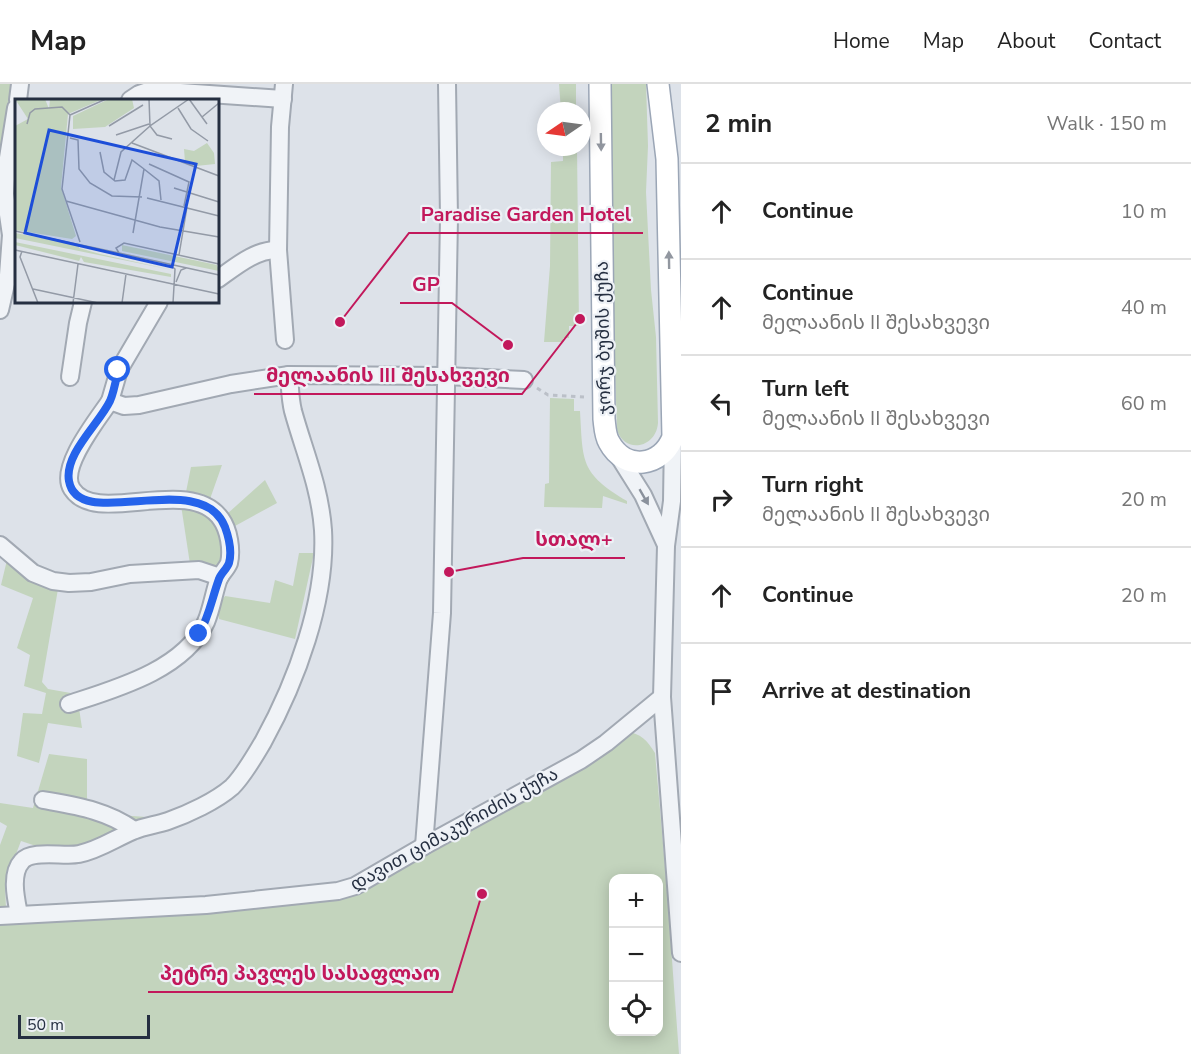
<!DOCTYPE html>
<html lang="en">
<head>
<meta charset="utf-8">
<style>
	:root { --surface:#fff; --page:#f6f6f6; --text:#222; --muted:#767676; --line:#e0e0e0 }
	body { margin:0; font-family:"Nunito Sans","Noto Sans Georgian",sans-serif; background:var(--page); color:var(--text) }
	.controls { position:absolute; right:18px; bottom:18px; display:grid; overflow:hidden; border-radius:12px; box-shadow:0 3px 15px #0003 }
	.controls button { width:54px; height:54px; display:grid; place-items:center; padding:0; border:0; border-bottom:2px solid var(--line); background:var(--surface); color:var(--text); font:30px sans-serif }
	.compass { position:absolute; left:537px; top:18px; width:54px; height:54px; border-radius:50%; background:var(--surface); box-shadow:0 3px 15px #0003; rotate:257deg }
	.scale { position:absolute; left:18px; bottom:15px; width:132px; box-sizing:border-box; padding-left:6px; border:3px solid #252f41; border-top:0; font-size:16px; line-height:21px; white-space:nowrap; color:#252f41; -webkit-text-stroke:4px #edf1f6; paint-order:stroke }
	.stop { position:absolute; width:18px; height:18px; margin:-14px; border:4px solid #2563eb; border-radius:50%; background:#fff }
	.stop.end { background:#2563eb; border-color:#fff; box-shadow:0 2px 6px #0008 }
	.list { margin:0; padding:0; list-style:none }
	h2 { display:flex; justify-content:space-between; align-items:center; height:78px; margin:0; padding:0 24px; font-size:26px }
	h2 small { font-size:20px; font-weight:400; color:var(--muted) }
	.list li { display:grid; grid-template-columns:39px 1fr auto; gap:18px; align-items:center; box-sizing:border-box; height:96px; padding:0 24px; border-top:2px solid var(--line) }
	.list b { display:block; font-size:22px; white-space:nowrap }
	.list p { margin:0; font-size:20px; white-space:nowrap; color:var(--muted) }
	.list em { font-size:20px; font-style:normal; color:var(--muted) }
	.icon { flex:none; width:33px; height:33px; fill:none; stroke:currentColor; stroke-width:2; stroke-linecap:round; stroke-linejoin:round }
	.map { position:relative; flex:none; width:681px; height:970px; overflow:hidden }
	header { display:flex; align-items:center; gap:36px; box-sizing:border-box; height:84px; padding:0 30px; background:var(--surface); border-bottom:2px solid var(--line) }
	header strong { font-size:28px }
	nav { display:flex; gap:33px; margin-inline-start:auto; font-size:21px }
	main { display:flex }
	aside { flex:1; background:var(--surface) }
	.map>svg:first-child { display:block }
	.green { fill:#c3d4bd; fill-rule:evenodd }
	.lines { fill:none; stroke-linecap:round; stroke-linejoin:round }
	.minor-casing { stroke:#a2a9b3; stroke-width:20 }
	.major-casing { stroke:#9ba6b6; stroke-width:24 }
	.path { stroke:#bbc0c8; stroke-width:3; stroke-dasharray:4.5 4.5; stroke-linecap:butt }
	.minor { stroke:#f0f3f7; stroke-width:16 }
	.major { stroke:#fff; stroke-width:21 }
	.oneway { fill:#9297a0 }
	.oneway2 { fill:#8a919c }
	.route { stroke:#2563eb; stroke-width:8 }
	.labels { text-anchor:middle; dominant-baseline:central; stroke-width:4.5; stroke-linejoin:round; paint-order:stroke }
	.street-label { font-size:18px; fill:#252f41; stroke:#edf1f6 }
	.inset-road { fill:none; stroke:#939aa6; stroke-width:1.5 }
	.view { fill:#1d4ed8; fill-opacity:0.15; stroke:#1d4ed8; stroke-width:3 }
	.inset-edge { fill:none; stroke:#252f41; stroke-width:3 }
	.leader { fill:none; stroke:#c2185b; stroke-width:2 }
	.callout-dot { fill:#c2185b; stroke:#edf1f6; stroke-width:2 }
	.callout-label { font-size:20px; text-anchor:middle; font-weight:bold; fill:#c2185b; stroke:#edf1f6; stroke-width:4.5; stroke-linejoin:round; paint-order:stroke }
</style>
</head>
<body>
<header>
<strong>Map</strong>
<nav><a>Home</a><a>Map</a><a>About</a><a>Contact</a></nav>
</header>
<main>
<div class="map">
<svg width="681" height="970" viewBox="0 0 681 970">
	<rect width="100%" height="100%" fill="#dde2e9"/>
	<g class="green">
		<path d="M 0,0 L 16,0 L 0,73 Z"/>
		<path d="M 559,0 L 576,0 L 576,27 L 561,27 Z"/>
		<path d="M 608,0 L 646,0 L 648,62 L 646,108 L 651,206 L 656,253 L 658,339 C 656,365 623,370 617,345 L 610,141 Z"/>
		<path d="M 563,63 L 577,63 L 579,242 L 569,242 L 569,254 L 563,254 L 563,258 L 544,258 L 550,182 L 551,78 L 563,77 Z"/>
		<path d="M 550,314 L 574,315 L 574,327 L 580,327 C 583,378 580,389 627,417 L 627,420 L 603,412 L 602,424 L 544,423 L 545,400 L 549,399 Z"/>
		<path d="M 222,381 L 210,415 L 195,409 L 186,408 L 191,383 Z"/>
		<path d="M 265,396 L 277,419 L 235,442 L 227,430 Z"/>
		<path d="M 181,421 L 212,432 C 219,447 227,466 218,481 L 208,483 L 190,480 Z"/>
		<path d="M 299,469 L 314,469 L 295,555 L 219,535 L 218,522 L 225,512 L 270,519 L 275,496 L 293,502 Z"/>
		<path d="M 7,476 L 58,505 L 42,598 L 48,605 L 82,611 L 79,624 L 82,644 L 48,639 L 39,679 L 17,672 L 23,629 L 42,630 L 46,609 L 24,602 L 30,571 L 17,564 L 33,514 L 1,501 Z"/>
		<path d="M 626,647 C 641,650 647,656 655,669 L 665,782 L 679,970 L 0,970 L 0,838 L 345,813 ZM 614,794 L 658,794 L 658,948 L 614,948 Z"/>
		<path d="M 49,670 L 87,675 L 87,715 L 95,718 L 119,731 L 146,733 L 88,762 L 42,764 L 21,757 L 5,799 L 6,825 L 0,823 L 0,761 L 7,742 L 0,738 L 0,719 L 33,724 Z"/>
	</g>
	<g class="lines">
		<defs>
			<g id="minor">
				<path d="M 284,0 L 280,43 L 278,166 L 285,256"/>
				<path d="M 18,16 L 20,0"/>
				<path d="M 130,16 L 139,10 L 151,6 L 283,15"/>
				<path d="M 218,195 C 235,183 256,165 278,166"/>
				<path d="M 0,226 L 8,191 L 11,151 L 5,110 L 7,80 L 16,24"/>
				<path d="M 70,293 L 78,239 L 83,218"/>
				<path d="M 110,317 L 119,286 L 159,218"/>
				<path d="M 673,353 L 672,417 L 666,462 L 662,613 L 681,869"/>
				<path d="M 616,368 L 643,411 L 666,461"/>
				<path d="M 0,461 L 33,489 L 53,497 L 69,499 L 91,498 L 130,490 L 199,486 L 220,493"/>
				<path d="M 69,620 C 115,605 184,586 206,538 C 212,524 214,508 219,494 C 222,489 227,484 229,479 C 232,466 229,446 221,435 C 189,390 96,443 72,405 C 58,384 98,335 110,317 L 124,322 L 139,321 L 231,300 L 289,291 L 447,292 L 524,296"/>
				<path d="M 43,716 C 76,722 106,726 134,746"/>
				<path d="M 424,762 L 442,529 L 449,134 L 447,0"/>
				<path d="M 19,830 C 16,815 10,790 22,777 C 32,765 64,773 79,770 C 99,766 114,755 133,747 C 144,742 156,741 168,737 C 188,730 216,717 232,703 C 244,691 254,673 263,658 C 296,598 327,516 323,446 C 320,403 304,367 293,327 C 290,315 290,302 289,291"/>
				<path d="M 0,832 L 206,821 L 338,807 L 355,802 L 424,762 L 581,676 L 606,659 L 662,613"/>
			</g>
			<path id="major" d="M 600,0 L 604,335 C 605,343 605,351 609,358 C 625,388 662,383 673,353 L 667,75 L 658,0"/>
		</defs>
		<use href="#minor" class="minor-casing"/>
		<use href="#major" class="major-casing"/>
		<path class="path" d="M 537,304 L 548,311 L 584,313"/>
		<use href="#minor" class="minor"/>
		<use href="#major" class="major"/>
	</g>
	<defs><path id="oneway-solid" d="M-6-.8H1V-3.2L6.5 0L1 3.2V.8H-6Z" transform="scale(1.5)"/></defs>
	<g class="oneway">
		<use href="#oneway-solid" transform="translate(601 58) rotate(89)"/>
		<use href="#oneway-solid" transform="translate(669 176) rotate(-91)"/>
	</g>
	<use class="oneway2" href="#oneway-solid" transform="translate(644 413) rotate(60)"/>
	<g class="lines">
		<path class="route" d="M 118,286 C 116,296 114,308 110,317 C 99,340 64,370 69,397 C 78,450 201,382 225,443 C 229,454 232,468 229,479 C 227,485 221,489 219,495 C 212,514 209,533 199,550"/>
	</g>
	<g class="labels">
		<g class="street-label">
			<text transform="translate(603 254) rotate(-91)">ჯორჯ ბუშის ქუჩა</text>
			<text transform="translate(454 745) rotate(-29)">დავით ციმაკურიძის ქუჩა</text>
		</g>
	</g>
	<g transform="translate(15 15)">
		<rect width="204" height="204" fill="#dde2e9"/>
		<path d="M 30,0 L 34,10 L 35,0 L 88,0 L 53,15 L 46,88 L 61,137 L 57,140 L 0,131 L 0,27 L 13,20 L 0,0 ZM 94,0 L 117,0 L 119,9 L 90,28 L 58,30 L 58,17 ZM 192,44 L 199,54 L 200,65 L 181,67 L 170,63 L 169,50 L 179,52 ZM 0,134 L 64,146 L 64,149 L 85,155 L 157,171 L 0,139 ZM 0,143 L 156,175 L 156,178 L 69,163 L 66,158 L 64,162 L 0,146 ZM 107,146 L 202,166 L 204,172 L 107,152 Z" fill="#c3d4bd"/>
		<path class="inset-road" d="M 174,0 L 192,25M 163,9 L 176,30 L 193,42M 55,16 L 91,0M 187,18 L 204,4M 12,25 L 15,14 L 20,10 L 47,8 L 55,16 L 47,90 L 65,143M 94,27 L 128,6M 101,36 L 134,25M 55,39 L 63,41 L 64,70 L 75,84 L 97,97 L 127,98M 157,40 L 142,36 L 135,27 L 174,0M 117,44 L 204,77M 85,53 L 89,73 L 100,82 L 110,81 L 117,61 L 129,70 L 118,134M 134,65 L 174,83 L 169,107M 129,70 L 144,82 L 146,101M 99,81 L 106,53 L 135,27 L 134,0M 159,89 L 204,103M 132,99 L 204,117M 51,102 L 145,128 L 204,138M 0,132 L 104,154M 0,151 L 204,195M 7,152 L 5,158 L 23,204M 164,156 L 172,108M 154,165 L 160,170 L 158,204M 204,165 L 109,144 L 101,149 L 104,154 L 204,176M 161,183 L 166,171 L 171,169M 18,190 L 83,204M 58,204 L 63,165M 107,204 L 111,175"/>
		<path class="view" d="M 34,31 L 181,65 L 157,168 L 10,134 Z"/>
		<rect width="204" height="204" class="inset-edge"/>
	</g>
	<path class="leader" d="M340 238L409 149H643M508 261L452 219H400M580 235L522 310H254M449 488L523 474H625M482 810L452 908H148"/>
	<g class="callout-dot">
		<circle cx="340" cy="238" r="6"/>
		<circle cx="508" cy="261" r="6"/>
		<circle cx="580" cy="235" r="6"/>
		<circle cx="449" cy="488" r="6"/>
		<circle cx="482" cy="810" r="6"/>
	</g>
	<g class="callout-label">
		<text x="526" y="137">Paradise Garden Hotel</text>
		<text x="426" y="207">GP</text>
		<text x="388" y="298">მელაანის III შესახვევი</text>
		<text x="574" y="462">სთალ+</text>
		<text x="300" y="896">პეტრე პავლეს სასაფლაო</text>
	</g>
</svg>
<div class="controls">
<button>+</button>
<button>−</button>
<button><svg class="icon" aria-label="locate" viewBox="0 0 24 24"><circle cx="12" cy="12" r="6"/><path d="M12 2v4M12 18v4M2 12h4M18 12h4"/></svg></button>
</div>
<svg class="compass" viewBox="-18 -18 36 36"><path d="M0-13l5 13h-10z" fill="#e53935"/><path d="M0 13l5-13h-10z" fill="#767676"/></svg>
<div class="scale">50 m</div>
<div class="stop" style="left:118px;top:286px"></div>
<div class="stop end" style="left:199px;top:550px"></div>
</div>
<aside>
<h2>2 min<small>Walk · 150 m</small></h2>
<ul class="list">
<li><svg class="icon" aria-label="ahead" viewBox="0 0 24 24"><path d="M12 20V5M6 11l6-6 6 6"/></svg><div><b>Continue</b></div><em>10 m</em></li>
<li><svg class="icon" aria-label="ahead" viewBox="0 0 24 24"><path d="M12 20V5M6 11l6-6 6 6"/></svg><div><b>Continue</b><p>მელაანის II შესახვევი</p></div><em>40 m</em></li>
<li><svg class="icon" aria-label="left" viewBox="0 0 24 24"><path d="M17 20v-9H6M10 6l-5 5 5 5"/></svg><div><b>Turn left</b><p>მელაანის II შესახვევი</p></div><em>60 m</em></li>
<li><svg class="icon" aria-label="right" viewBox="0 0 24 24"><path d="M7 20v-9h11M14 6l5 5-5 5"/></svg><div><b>Turn right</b><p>მელაანის II შესახვევი</p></div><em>20 m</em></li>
<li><svg class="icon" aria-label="ahead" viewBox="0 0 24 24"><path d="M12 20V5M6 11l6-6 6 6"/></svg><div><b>Continue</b></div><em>20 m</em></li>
<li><svg class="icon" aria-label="arrive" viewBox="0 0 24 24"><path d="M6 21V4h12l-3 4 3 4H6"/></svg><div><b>Arrive at destination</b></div></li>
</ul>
</aside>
</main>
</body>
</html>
